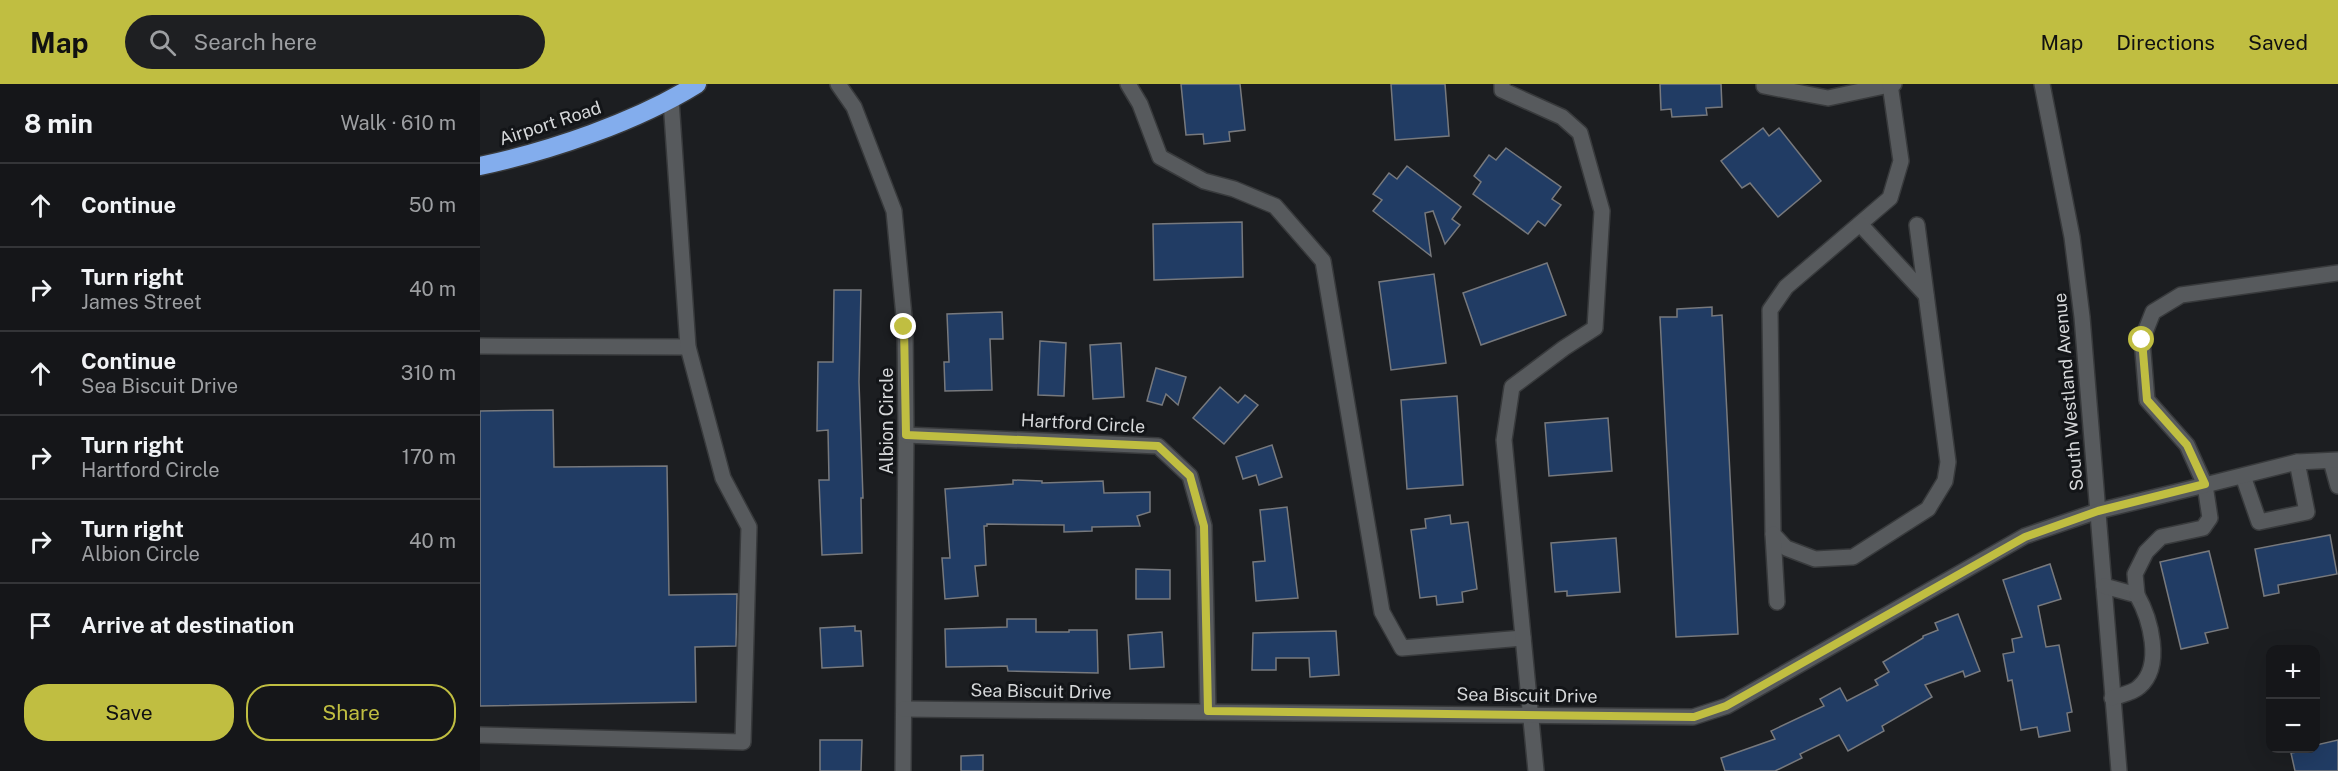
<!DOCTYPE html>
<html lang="en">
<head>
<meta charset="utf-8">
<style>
	:root { --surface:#151619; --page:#1e1f22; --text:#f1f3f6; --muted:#9d9fa2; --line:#343538; --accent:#c0be41 }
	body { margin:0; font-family:"Public Sans",sans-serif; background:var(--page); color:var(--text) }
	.controls { position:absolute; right:18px; bottom:18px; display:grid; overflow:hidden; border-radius:12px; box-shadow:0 6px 24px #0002 }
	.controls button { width:54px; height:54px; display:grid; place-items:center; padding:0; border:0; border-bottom:2px solid var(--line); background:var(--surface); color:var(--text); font:30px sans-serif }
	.stop { position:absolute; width:18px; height:18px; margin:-14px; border:4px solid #c0be41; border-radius:50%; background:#fff }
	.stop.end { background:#c0be41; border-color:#fff; box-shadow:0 2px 6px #0008 }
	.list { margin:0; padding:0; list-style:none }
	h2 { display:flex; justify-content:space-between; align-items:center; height:78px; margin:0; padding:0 24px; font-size:26px }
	h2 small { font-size:20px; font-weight:400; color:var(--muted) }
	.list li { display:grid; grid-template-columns:39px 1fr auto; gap:18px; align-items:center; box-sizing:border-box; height:84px; padding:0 24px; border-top:2px solid var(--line) }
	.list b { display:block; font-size:22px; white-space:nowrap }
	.list p { margin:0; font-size:20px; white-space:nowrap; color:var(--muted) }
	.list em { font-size:20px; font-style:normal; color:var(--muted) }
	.actions { display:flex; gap:12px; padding:18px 24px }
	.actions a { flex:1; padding:14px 0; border:2px solid var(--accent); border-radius:24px; text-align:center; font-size:21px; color:var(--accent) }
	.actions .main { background:var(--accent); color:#111 }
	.icon { flex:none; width:33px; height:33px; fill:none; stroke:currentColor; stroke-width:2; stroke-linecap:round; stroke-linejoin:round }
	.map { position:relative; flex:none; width:1858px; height:687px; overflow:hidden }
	header { display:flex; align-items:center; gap:36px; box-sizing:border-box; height:84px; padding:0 30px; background:var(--accent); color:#111 }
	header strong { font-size:28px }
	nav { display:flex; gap:33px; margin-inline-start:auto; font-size:21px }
	.search { width:420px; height:54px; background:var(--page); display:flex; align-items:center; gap:15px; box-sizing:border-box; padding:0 21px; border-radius:33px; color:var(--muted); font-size:22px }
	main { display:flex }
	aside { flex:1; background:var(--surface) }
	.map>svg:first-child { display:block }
	.building { fill:#213c64; stroke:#77797d; stroke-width:1.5 }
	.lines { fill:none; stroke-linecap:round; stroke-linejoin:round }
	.minor-casing { stroke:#383a3c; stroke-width:18 }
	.highway-casing { stroke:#383a3c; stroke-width:21 }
	.minor { stroke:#575a5d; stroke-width:15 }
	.highway { stroke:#83aded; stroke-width:18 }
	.route { stroke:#c0be41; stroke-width:8 }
	.labels { text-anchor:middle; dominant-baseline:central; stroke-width:6; stroke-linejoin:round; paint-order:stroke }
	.street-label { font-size:18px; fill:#d5d7d9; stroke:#131518 }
</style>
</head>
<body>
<header>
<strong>Map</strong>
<div class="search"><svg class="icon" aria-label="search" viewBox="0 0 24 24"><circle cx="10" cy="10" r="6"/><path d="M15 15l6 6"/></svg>Search here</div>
<nav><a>Map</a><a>Directions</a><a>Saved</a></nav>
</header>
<main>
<aside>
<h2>8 min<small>Walk · 610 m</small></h2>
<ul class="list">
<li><svg class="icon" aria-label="ahead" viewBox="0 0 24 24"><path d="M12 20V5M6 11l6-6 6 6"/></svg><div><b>Continue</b></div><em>50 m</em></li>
<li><svg class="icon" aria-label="right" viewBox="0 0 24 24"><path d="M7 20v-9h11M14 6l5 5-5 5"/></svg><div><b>Turn right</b><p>James Street</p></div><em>40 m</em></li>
<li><svg class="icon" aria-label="ahead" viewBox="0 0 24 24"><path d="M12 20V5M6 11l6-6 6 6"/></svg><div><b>Continue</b><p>Sea Biscuit Drive</p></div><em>310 m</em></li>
<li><svg class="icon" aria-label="right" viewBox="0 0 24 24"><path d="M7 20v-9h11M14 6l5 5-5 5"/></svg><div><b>Turn right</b><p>Hartford Circle</p></div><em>170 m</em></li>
<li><svg class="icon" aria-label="right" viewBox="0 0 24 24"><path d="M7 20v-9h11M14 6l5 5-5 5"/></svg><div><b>Turn right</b><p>Albion Circle</p></div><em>40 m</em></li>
<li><svg class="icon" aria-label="arrive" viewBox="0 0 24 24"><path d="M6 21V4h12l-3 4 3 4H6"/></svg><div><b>Arrive at destination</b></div></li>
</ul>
<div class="actions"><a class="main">Save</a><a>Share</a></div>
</aside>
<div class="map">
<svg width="1858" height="687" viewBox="0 0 1858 687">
	<rect width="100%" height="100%" fill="#1c1e21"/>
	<g class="building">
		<path d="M 701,0 L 760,0 L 765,46 L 749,48 L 750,57 L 724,60 L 723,50 L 706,51 Z"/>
		<path d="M 911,0 L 965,0 L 969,52 L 915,56 Z"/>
		<path d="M 1180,0 L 1241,0 L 1242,23 L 1226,24 L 1227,31 L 1192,33 L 1191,25 L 1181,26 Z"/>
		<path d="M 1283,44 L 1289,52 L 1299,44 L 1341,97 L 1298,133 L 1270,99 L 1262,104 L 1241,77 Z"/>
		<path d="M 1026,64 L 1081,103 L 1072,115 L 1081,121 L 1065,142 L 1058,137 L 1048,150 L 993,110 L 1001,98 L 994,92 L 1009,71 L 1016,76 Z"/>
		<path d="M 927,82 L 981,123 L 972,135 L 980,141 L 965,160 L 953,127 L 945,129 L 951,172 L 893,127 L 902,116 L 893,110 L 909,89 L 917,95 Z"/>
		<path d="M 762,138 L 763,193 L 674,196 L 673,140 Z"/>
		<path d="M 1067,179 L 1086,231 L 1001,261 L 983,209 Z"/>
		<path d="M 954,190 L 966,279 L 911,286 L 899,198 Z"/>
		<path d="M 354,206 L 381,206 L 379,298 L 383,414 L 381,414 L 382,469 L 342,471 L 339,396 L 349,396 L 348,346 L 337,347 L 338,278 L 353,278 Z"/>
		<path d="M 1232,223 L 1232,232 L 1242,231 L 1258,550 L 1196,553 L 1180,233 L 1197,233 L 1197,225 Z"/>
		<path d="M 522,228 L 523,255 L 510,255 L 512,306 L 465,307 L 464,278 L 469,278 L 467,230 Z"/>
		<path d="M 560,257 L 586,259 L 584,312 L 558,311 Z"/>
		<path d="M 641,259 L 644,313 L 613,315 L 610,261 Z"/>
		<path d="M 676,284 L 706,293 L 698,321 L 686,310 L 682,321 L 667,317 Z"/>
		<path d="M 740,303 L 758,319 L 765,311 L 778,321 L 744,360 L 713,334 Z"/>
		<path d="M 977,312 L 983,401 L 927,405 L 921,316 Z"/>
		<path d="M 73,326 L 74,383 L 187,382 L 189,511 L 257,510 L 256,562 L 215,563 L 216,618 L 0,622 L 0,327 Z"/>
		<path d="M 1128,334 L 1132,387 L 1069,392 L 1065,339 Z"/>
		<path d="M 792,361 L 802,393 L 779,401 L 776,391 L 763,395 L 756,373 Z"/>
		<path d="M 533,396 L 562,397 L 562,399 L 623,397 L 624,409 L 670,408 L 670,428 L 657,432 L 660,442 L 612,443 L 612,447 L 584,448 L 584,441 L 507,440 L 507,442 L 504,442 L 506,481 L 495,482 L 498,512 L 465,515 L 462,474 L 470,474 L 465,405 L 533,400 Z"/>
		<path d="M 807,423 L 818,514 L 776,517 L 773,478 L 785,477 L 780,426 Z"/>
		<path d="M 970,431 L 971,440 L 988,438 L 997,505 L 982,508 L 983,518 L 957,521 L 956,512 L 940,514 L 931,446 L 946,444 L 945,435 Z"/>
		<path d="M 1850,451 L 1857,490 L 1798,501 L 1799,509 L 1784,512 L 1775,465 Z"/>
		<path d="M 1136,454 L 1140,508 L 1087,512 L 1087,507 L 1075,508 L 1071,459 Z"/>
		<path d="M 1729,467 L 1748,544 L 1725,549 L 1728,559 L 1701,565 L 1680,478 Z"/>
		<path d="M 1570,480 L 1581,515 L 1558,522 L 1566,563 L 1579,561 L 1592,628 L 1587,629 L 1590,647 L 1559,653 L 1557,643 L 1541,646 L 1532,596 L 1528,597 L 1523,570 L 1534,568 L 1532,555 L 1542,553 L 1523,496 Z"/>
		<path d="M 656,485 L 690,486 L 690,515 L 656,515 Z"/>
		<path d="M 1478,530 L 1500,587 L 1485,593 L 1483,587 L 1445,601 L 1452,613 L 1402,642 L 1404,647 L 1368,667 L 1359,651 L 1320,670 L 1322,674 L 1295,687 L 1245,687 L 1241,674 L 1295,655 L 1291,647 L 1344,622 L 1340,615 L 1360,604 L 1367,617 L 1398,601 L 1395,596 L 1409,588 L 1403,578 L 1443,554 L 1443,552 L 1458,546 L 1455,539 Z"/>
		<path d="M 527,535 L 556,535 L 556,548 L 589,548 L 589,546 L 617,546 L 618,589 L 528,587 L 527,582 L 466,583 L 465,545 L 527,543 Z"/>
		<path d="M 375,542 L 375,547 L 381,547 L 383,582 L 342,584 L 340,544 Z"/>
		<path d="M 856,547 L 859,591 L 830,593 L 829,574 L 796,574 L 796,586 L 772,586 L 773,549 Z"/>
		<path d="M 682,548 L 684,583 L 650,585 L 648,551 Z"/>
		<path d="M 340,656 L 382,656 L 381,687 L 340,687 Z"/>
		<path d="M 1858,656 L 1858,687 L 1815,687 L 1811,669 L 1822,667 L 1822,664 L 1836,664 L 1836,661 Z"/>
		<path d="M 503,671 L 503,687 L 481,687 L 481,672 Z"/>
	</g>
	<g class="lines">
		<defs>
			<g id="minor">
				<path d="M 358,0 L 374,23 L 414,127 L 425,243 L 426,351 L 423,687"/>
				<path d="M 648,0 L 660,20 L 680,73 L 724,97 L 754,105 L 795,122 L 843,177 L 902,528 L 922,564 L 1043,554"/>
				<path d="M 1022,0 L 1022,6 L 1082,33 L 1100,49 L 1122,127 L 1115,244 L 1084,264 L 1032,303 L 1024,356 L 1056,687"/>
				<path d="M 1284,0 L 1284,2 L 1348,14 L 1414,0"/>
				<path d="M 1410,0 L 1421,77 L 1410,114 L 1306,203 L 1290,226 L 1293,450 L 1306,464 L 1335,475 L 1373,473 L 1448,425 L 1465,397 L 1468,378 L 1437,141"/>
				<path d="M 1562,0 L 1592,153 L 1602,233 L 1639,687"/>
				<path d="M 1380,140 L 1446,211"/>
				<path d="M 0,262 L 208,263"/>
				<path d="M 426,351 L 678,362 L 710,392 L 724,442 L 728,628"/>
				<path d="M 1851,377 L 1858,402"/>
				<path d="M 1763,392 L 1779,438 L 1827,428 L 1817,378"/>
				<path d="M 1293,450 L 1297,518"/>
				<path d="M 1624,502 L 1657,511 C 1670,534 1684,582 1659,603 C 1653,609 1640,611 1632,614"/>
				<path d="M 1657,511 L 1655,490 L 1666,468 L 1681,453 L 1723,444 L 1730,434 L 1725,401 L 1707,361 L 1667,316 L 1662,256 L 1673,228 L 1701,211 L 1858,189"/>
				<path d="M 424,625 L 1213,633 L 1247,622 L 1545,452 L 1618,427 L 1725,401 L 1817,378 L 1858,376"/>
				<path d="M 0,651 L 263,658 L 269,443 L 243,394 L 208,263 L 191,16"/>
			</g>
			<path id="highway" d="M 0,82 C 70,67 156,38 217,0"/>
		</defs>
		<use href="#minor" class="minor-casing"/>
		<use href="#highway" class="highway-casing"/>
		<use href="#minor" class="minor"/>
		<use href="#highway" class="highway"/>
	</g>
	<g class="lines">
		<path class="route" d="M 424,243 L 426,351 L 678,362 L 710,392 L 724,442 L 728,627 L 1214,633 L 1246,622 L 1545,453 L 1618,427 L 1725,400 L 1707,361 L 1667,316 L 1662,256"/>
	</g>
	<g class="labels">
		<g class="street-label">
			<text transform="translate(70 39) rotate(-18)">Airport Road</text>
			<text transform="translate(1588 308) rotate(-95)">South Westland Avenue</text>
			<text transform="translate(406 337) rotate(-90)">Albion Circle</text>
			<text transform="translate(603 339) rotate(3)">Hartford Circle</text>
			<text transform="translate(561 607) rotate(1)">Sea Biscuit Drive</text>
			<text transform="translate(1047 611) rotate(1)">Sea Biscuit Drive</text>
		</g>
	</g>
</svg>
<div class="controls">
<button>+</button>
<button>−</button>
</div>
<div class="stop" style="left:1662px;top:256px"></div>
<div class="stop end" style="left:424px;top:243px"></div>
</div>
</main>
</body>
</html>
